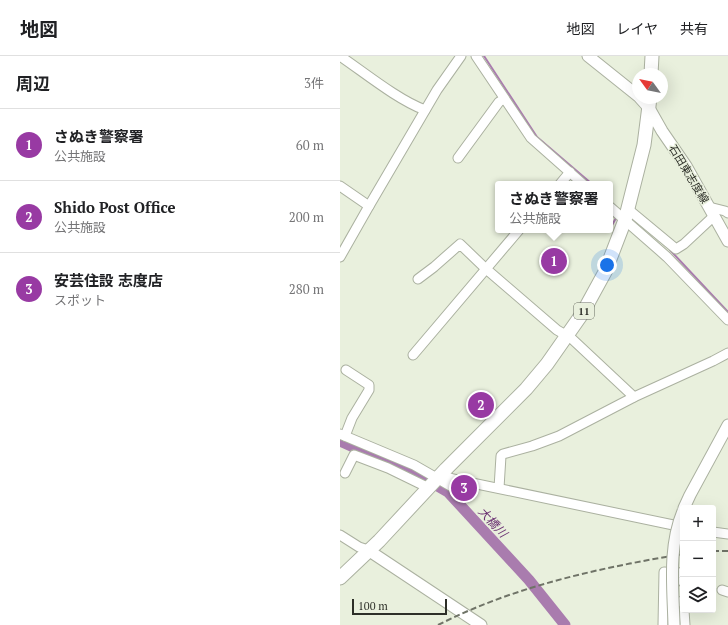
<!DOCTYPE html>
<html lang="ja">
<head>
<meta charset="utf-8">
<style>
	:root { --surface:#fff; --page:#f2f2f2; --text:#202124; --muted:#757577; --line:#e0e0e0; --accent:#983aa3 }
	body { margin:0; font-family:"PT Serif","Noto Sans JP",serif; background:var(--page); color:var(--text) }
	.controls { position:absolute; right:12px; bottom:12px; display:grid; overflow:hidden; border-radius:4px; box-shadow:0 4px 16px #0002 }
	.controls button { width:36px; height:36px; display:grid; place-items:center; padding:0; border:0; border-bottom:1px solid var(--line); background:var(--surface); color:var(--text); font:20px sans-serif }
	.compass { position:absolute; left:292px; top:12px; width:36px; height:36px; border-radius:50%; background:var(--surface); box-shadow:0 4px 16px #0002; rotate:303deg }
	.scale { position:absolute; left:12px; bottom:10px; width:95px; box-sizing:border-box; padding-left:4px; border:2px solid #2d2f28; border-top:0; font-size:11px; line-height:14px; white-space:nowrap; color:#2d2f28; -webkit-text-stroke:3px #e9f0dd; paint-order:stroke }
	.you { position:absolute; left:267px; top:209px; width:14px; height:14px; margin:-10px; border:3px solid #fff; border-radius:50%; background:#1a73e8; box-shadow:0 0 0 6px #1a73e833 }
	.badge { display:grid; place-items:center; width:26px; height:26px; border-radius:50%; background:var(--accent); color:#fff; font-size:13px; font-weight:700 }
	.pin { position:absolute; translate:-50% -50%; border:2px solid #fff; box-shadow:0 1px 4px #0006 }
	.popup { position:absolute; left:155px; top:125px; width:118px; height:52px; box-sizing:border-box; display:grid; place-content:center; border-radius:4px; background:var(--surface); filter:drop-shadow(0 1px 3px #0005); font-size:13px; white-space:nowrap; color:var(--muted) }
	.popup b { font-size:15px; color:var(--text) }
	.popup::after { content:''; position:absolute; left:50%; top:100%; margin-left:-8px; border:8px solid transparent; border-top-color:var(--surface) }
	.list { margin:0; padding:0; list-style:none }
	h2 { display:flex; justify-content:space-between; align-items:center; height:52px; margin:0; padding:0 16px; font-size:17px }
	h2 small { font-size:13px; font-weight:400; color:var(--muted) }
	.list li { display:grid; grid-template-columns:26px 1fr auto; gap:12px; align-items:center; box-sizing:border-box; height:72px; padding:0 16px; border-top:1px solid var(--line) }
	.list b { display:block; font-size:15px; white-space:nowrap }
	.list p { margin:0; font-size:13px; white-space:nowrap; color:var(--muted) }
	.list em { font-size:13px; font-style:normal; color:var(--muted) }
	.icon { flex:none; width:22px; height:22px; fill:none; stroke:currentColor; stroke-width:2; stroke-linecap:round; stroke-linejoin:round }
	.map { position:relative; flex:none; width:388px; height:569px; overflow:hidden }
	header { display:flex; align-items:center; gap:24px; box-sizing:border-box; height:56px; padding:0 20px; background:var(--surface); border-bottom:1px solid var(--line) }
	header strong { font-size:19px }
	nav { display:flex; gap:22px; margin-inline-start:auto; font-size:14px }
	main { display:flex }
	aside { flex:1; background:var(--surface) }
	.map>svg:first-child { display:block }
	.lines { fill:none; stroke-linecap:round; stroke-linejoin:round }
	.stream { stroke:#a97cae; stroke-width:2 }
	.river { stroke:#a97cae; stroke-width:11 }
	.minor-casing { stroke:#abb1a0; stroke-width:11 }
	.major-casing { stroke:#abb1a0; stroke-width:13 }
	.highway-casing { stroke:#abb1a0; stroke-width:15 }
	.minor { stroke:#fff; stroke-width:9 }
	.major { stroke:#fff; stroke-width:11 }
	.highway { stroke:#fff; stroke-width:13 }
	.rail { stroke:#6f7367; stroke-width:2; stroke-dasharray:6 3; stroke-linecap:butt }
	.major-bridge-casing { stroke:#abb1a0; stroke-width:13; stroke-linecap:butt }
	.major-bridge { stroke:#fff; stroke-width:11 }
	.labels { text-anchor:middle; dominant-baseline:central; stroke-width:3; stroke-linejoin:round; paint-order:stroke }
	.shield { fill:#e9f0dd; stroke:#65695e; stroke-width:1 }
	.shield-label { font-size:10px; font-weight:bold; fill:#2d2f28 }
	.street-label { font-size:11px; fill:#2d2f28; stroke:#e9f0dd }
	.water-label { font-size:12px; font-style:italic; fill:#6c3373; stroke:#e9f0dd }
</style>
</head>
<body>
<header>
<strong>地図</strong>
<nav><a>地図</a><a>レイヤ</a><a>共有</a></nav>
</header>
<main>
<aside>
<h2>周辺<small>3件</small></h2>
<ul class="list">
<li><span class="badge">1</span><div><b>さぬき警察署</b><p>公共施設</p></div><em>60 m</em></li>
<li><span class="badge">2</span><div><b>Shido Post Office</b><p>公共施設</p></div><em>200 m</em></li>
<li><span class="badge">3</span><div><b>安芸住設 志度店</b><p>スポット</p></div><em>280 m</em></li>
</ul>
</aside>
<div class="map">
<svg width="388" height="569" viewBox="0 0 388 569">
	<rect width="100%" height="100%" fill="#e9f0dd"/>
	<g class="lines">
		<g class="stream">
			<path d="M 144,0 L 197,81 L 252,128"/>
			<path d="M 270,143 L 272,145"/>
			<path d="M 271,171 L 276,162 L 274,160"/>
			<path d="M 330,194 L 388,256"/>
		</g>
		<path class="river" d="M 0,385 L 89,425 L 108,436 L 189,524 L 225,569"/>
		<defs>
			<g id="minor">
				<path d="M 0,0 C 25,17 58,44 85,54"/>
				<path d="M 136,0 L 191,82 L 243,128"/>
				<path d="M 118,102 L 159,46 L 164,43"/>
				<path d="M 220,128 L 230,116"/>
				<path d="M 0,130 L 29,150"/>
				<path d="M 270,151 L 327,201 L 388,264"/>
				<path d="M 369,151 L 385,155 L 388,157"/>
				<path d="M 289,154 L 336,193 L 344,188 L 374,160"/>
				<path d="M 0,201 L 29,150 L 97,34 L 121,0"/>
				<path d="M 78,223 L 94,211 L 120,188 L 145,212 L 217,274 L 231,282 L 294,341"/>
				<path d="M 73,299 L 179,174"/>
				<path d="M 0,378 L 74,409 L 114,432"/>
				<path d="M 5,380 L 12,362 L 29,334 L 29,329 L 6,314"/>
				<path d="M 5,417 L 14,399 L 48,412 L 89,432"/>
				<path d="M 101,419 L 113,423 L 343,471"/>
				<path d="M 159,432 L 161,400 L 163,398 L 192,390 L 219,380 L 294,341 L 373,305 L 388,297"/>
				<path d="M 373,476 L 388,478"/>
				<path d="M 0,479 L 19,491 L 28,494"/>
				<path d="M 382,534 L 388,536"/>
				<path d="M 327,545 L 343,546"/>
				<path d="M 344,554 L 345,569"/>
				<path d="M 323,569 L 324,516 L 343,517 L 343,526"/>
			</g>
			<g id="major">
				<path d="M 248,0 L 298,40"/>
				<path d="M 300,42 L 309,52 L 322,75 L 346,110 L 388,185"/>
				<path d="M 344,452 L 350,439 L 388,369"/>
				<path d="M 28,494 L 141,569"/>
			</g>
			<g id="highway">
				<path d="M 311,18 L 312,0"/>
				<path d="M 0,522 L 39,485 L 106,413 L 186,333 L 207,308 L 242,258 L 265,216 L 285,164 L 304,89 L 310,42"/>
			</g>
		</defs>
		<use href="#minor" class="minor-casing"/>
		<use href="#major" class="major-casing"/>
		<use href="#highway" class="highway-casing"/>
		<use href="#minor" class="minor"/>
		<use href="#major" class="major"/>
		<use href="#highway" class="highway"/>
		<g class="rail">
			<path d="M 373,495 L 388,495"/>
			<path d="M 98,569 C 175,530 259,512 343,498"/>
		</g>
		<defs>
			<path id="major-bridge" d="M 334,569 C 333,531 328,491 343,455"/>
		</defs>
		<use href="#major-bridge" class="major-bridge-casing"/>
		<use href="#major-bridge" class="major-bridge"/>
	</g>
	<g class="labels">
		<rect class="shield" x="234" y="247" width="20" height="16" rx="3"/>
		<g class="shield-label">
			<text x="244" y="255">11</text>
		</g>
		<g class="street-label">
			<text transform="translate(349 118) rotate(59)">石田東志度線</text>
		</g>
		<g class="water-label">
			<text transform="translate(153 466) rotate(47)">大橋川</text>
		</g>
	</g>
</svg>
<div class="controls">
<button>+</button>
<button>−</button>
<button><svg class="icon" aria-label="layers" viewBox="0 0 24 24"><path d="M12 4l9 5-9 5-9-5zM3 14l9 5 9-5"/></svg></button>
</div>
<svg class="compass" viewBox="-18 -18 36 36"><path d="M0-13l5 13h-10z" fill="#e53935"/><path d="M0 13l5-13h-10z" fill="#757577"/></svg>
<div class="scale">100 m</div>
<div class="you"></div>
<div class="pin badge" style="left:214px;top:205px">1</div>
<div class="popup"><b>さぬき警察署</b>公共施設</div>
<div class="pin badge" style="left:141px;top:349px">2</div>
<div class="pin badge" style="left:124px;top:432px">3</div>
</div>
</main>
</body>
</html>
